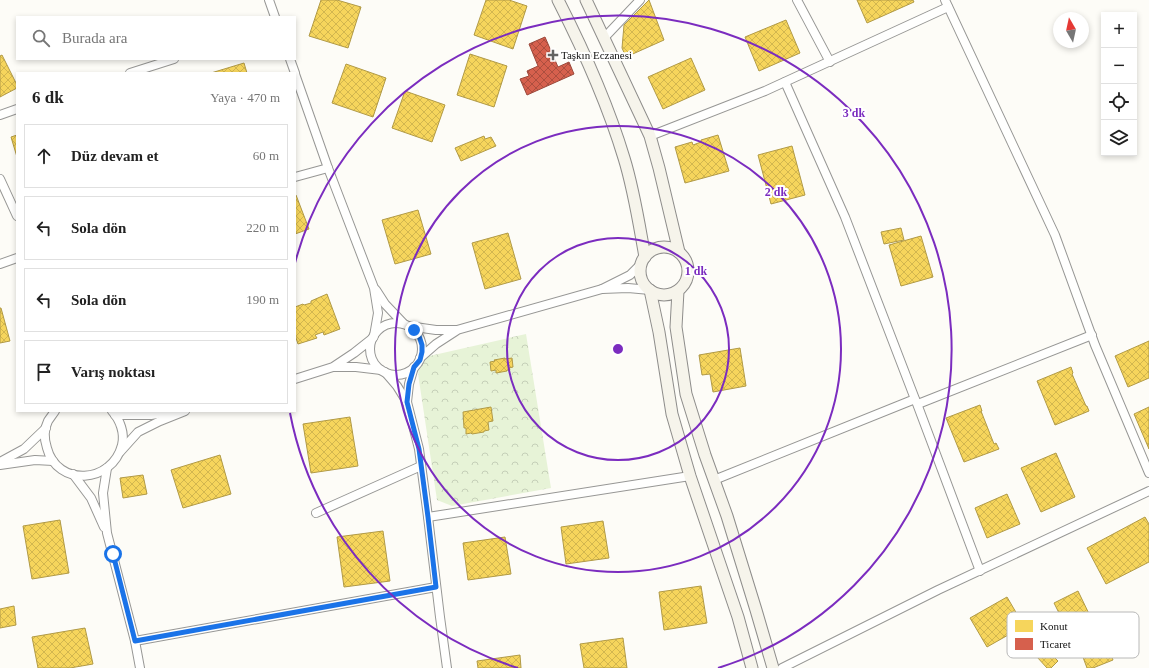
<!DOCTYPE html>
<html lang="tr">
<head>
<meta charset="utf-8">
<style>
	:root { --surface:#fff; --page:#f2f2f2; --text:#222; --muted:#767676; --line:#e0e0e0 }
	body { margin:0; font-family:Georgia,serif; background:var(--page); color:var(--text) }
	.controls { position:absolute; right:12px; top:12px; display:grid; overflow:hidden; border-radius:0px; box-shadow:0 2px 6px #0003 }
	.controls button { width:36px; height:36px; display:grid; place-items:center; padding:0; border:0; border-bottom:1px solid var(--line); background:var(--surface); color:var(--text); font:20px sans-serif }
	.compass { position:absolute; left:1053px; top:12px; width:36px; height:36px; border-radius:50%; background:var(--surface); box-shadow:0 2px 6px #0003; rotate:351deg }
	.stop { position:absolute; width:12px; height:12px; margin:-9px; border:3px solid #1a73e8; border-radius:50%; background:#fff }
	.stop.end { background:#1a73e8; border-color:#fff; box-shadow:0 1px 4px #0008 }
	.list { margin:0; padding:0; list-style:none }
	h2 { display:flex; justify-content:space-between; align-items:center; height:52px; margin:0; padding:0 16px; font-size:17px }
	h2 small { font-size:13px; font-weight:400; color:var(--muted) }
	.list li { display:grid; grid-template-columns:26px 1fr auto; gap:12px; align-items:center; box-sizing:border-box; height:64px; margin:0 8px 8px; padding:0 8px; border:1px solid var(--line); border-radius:0px }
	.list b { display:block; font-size:15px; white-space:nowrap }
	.list em { font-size:13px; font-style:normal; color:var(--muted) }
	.icon { flex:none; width:22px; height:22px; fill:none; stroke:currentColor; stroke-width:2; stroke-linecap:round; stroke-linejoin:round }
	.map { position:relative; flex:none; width:1149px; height:668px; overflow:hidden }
	.search { position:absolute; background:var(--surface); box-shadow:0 2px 6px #0003; left:16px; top:16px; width:280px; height:44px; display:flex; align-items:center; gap:10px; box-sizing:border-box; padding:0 14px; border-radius:0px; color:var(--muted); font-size:15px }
	.panel { position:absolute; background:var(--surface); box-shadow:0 2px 6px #0003; left:16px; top:72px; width:280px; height:340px; border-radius:0px }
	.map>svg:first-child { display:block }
	.park { fill:url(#park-crowns) }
	.homes { fill:url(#homes-cross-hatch); stroke:#b19a46 }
	.shops { fill:url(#shops-cross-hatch); stroke:#9b483b }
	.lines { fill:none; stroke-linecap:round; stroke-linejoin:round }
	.minor-casing { stroke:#979795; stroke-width:10 }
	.secondary-casing { stroke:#8e8d8b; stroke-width:13 }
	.minor { stroke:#fffffe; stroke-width:8 }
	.secondary { stroke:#f6f4eb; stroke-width:11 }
	.route { stroke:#1a73e8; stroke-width:5 }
	.ring { fill:none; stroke:#7b2cbf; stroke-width:2 }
	.poi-dot { fill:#646362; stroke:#fff; stroke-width:1.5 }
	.labels { text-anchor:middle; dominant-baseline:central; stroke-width:4; stroke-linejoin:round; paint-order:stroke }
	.poi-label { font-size:11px; fill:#111; stroke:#fff; text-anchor:start }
	.key { fill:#fff; stroke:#b8b8b8; stroke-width:1 }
	.key-label { font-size:11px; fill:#111 }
	.centre { fill:#7b2cbf; stroke:#fff; stroke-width:2 }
	.ring-label { font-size:12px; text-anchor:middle; font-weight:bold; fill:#7b2cbf; stroke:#fff; stroke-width:4; stroke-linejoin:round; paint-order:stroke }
</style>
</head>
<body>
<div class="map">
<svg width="1149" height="668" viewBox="0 0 1149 668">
	<defs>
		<pattern id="park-crowns" width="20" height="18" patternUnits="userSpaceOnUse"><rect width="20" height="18" fill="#e7f3d7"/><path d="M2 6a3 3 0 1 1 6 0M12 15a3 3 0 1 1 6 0" fill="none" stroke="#c5cfb8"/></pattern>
		<pattern id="homes-cross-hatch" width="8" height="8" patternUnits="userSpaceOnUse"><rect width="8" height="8" fill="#f6d55c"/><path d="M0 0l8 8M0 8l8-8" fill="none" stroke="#d2b64f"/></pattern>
		<pattern id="shops-cross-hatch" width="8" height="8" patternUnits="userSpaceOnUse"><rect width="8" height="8" fill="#d6604d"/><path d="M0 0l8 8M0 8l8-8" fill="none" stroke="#ac4e3f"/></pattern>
	</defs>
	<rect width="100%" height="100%" fill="#fdfcf7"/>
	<path class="park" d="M 526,334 L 551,488 L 452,506 L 437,500 L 420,387 C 418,374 416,368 425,357 Z"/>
	<g class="homes">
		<path d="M 321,0 L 337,0 L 361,7 L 348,48 L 309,36 Z"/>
		<path d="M 486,0 L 509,0 L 527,6 L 513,49 L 474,35 Z"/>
		<path d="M 649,0 L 664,40 L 626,57 L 622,48 L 624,25 Z"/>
		<path d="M 857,0 L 913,0 L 914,2 L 867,23 Z"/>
		<path d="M 786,20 L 800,53 L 759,71 L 745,37 Z"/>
		<path d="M 470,54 L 507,66 L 494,107 L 457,95 Z"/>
		<path d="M 2,55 L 17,85 L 17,88 L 0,97 L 0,56 Z"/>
		<path d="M 691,58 L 705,90 L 663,109 L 648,77 Z"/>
		<path d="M 244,63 L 247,73 L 211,73 Z"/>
		<path d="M 346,64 L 386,78 L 373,117 L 332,103 Z"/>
		<path d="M 405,91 L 445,105 L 432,142 L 392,128 Z"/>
		<path d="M 17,135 L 17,157 L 11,137 Z"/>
		<path d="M 718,135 L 729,171 L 685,183 L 675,147 L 692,142 L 693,145 L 701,142 L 701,140 Z"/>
		<path d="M 484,136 L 485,139 L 491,137 L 496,146 L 461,161 L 455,148 Z"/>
		<path d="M 792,146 L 805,195 L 771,204 L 758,155 Z"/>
		<path d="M 296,195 L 309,229 L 295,234 L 295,196 Z"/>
		<path d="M 418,210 L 431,254 L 395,264 L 382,220 Z"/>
		<path d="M 901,228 L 904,240 L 884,244 L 881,232 Z"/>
		<path d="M 508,233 L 521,279 L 485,289 L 472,243 Z"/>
		<path d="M 921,236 L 933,277 L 901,286 L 889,245 Z"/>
		<path d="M 327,294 L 340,329 L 324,335 L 323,332 L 315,335 L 317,338 L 298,344 L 295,335 L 295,307 L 303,304 L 304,305 L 311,303 L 311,301 Z"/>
		<path d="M 0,308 L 1,308 L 10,341 L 0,343 Z"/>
		<path d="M 1149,341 L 1149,378 L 1128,387 L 1115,356 Z"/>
		<path d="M 740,348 L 746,386 L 713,392 L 710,374 L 702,375 L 699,355 Z"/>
		<path d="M 505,358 L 505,359 L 512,358 L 513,367 L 509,368 L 510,370 L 507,370 L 507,371 L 496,373 L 496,370 L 491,371 L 490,362 L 495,361 L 494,360 Z"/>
		<path d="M 1071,367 L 1073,373 L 1072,374 L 1086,406 L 1087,406 L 1089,411 L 1055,425 L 1037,381 Z"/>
		<path d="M 980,405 L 982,411 L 981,411 L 994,444 L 996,443 L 999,449 L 964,462 L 946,418 Z"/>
		<path d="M 491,407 L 493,421 L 488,422 L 489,430 L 484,431 L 484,432 L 472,434 L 471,433 L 466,434 L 466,428 L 464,428 L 463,412 Z"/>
		<path d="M 1149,407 L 1149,449 L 1134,414 Z"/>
		<path d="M 350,417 L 358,466 L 311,473 L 303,424 Z"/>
		<path d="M 1056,453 L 1075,497 L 1041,512 L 1021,468 Z"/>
		<path d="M 220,455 L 231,494 L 183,508 L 171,470 Z"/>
		<path d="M 143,475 L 147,494 L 123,498 L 120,478 Z"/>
		<path d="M 1007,494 L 1020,524 L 987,538 L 975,508 Z"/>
		<path d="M 1145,517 L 1149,524 L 1149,562 L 1106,584 L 1087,548 Z"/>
		<path d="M 60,520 L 69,573 L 32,579 L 23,526 Z"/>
		<path d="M 603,521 L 609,558 L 566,564 L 561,527 Z"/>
		<path d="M 383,531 L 390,581 L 344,587 L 337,537 Z"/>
		<path d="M 505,537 L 511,574 L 468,580 L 463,543 Z"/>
		<path d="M 701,586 L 707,623 L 664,630 L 659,592 Z"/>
		<path d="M 1078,591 L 1092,620 L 1068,631 L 1054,603 Z"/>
		<path d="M 1007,597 L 1024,626 L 987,647 L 970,618 Z"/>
		<path d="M 14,606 L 16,625 L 0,628 L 0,609 Z"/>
		<path d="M 85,628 L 93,664 L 70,668 L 38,668 L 32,637 Z"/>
		<path d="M 1102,631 L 1113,660 L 1093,668 L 1087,668 L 1077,641 Z"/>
		<path d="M 623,638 L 627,668 L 584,668 L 580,644 Z"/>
		<path d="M 1046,649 L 1058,661 L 1051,668 L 1047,668 L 1037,657 Z"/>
		<path d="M 520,655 L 521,668 L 478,668 L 477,661 Z"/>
	</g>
	<path class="shops" d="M 545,37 L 558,67 L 569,62 L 574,74 L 527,95 L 520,79 L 529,76 L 527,71 L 538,66 L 529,44 Z"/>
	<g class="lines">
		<defs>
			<g id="minor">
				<path d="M 269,0 L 275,17"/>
				<path d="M 797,0 L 830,62"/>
				<path d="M 945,0 L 1055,235 L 1095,345 L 1149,473"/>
				<path d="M 604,38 L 640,0"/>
				<path d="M 290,59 L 295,73"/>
				<path d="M 130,73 L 174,59"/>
				<path d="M 295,74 L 328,168 L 374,288 L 378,313 L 374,336"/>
				<path d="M 0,115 L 17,109"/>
				<path d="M 650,136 L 765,91 L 948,7"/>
				<path d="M 295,177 L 328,168"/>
				<path d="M 0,179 L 17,216"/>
				<path d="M 642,263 L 630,275 L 602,289 L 628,288 L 650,290"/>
				<path d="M 0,264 L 17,258"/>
				<path d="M 376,290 L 385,304 L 404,324"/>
				<circle cx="396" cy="349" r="26"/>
				<path d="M 408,326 L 436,330 L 457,330 L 602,289"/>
				<path d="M 420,358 L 436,344 L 456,331"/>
				<path d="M 334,367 L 356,367 L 381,370"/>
				<path d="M 385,372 L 397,386 L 407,402 L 419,449 L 428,517 L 440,617 L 447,668"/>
				<path d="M 295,379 L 333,367 L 354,353 L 373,338"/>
				<path d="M 916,401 L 980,571"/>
				<path d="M 407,402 L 409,384 L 414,367"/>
				<path d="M 918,404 L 1092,335"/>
				<path d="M 55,411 C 53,414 50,418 48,421 C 44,429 44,439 47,448 C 57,487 112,484 122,445 C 125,433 120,420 112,411"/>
				<path d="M 115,415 L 151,415 L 175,411"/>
				<path d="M 120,452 L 138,432 L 160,421 L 185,411"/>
				<path d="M 0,462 L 24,449 L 46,428"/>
				<path d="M 0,465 L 35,460 L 53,461"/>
				<path d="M 107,468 L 103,493 L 107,533 L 135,641 L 140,668"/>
				<path d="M 73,474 L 91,498 L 104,527"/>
				<path d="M 714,480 L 915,399 L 845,217 L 785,82"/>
				<path d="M 316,513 L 421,466"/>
				<path d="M 428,517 L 690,476"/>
				<path d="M 135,641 L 436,587"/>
				<path d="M 782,668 L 938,590 L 1149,491"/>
			</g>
			<g id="secondary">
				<path d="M 558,0 C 583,49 608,105 624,158 C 634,190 639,224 645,257"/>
				<path d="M 586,0 L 650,136 L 659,168 L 679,252"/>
				<circle cx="664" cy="271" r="24"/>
				<path d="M 650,290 L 659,332 L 672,414 L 690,476 L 738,617 L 752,668"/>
				<path d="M 678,291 L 676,327 L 686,394 L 705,455 L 727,516 L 756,610 L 773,668"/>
			</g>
		</defs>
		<use href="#minor" class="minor-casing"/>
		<use href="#secondary" class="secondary-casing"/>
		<use href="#minor" class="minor"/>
		<use href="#secondary" class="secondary"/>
	</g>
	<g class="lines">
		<path class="route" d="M 113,554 L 135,641 L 436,587 L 428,517 L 419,449 L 407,402 L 409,384 L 414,367 L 420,360 L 422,352 L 422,345 L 419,336 L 414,330"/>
	</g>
	<g class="ring">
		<circle cx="618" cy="349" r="111"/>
		<circle cx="618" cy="349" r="223"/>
		<path d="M518 668A334 334 0 0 1 290 413M295 263A334 334 0 1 1 718 668"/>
	</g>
	<path class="poi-dot" d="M551 49h4v4h4v4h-4v4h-4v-4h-4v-4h4z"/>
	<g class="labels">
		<g class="poi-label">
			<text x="561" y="55">Taşkın Eczanesi</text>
		</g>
	</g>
	<rect x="1007" y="612" width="132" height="46" rx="6" class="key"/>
	<rect x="1015" y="620" width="18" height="12" fill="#f6d55c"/>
	<rect x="1015" y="638" width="18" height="12" fill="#d6604d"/>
	<g class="key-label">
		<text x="1040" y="630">Konut</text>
		<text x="1040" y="648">Ticaret</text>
	</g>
	<circle cx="618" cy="349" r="6" class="centre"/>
	<g class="ring-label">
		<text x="854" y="117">3 dk</text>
		<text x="776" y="196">2 dk</text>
		<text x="696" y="275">1 dk</text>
	</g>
</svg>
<div class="controls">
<button>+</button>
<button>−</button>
<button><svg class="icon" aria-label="locate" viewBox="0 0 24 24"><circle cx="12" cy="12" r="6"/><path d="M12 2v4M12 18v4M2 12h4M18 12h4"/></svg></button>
<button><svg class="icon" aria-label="layers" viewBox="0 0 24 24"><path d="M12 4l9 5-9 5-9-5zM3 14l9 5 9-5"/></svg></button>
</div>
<svg class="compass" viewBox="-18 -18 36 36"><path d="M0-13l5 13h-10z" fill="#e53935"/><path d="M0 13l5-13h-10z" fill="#767676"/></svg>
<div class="stop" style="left:113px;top:554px"></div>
<div class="stop end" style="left:414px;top:330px"></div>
<div class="search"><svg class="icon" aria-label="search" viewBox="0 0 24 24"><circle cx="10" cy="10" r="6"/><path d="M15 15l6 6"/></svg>Burada ara</div>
<section class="panel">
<h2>6 dk<small>Yaya · 470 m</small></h2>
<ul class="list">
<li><svg class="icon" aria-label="ahead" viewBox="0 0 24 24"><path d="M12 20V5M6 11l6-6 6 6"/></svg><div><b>Düz devam et</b></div><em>60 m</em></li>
<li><svg class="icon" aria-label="left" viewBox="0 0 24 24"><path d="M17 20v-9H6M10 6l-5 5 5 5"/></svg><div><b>Sola dön</b></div><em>220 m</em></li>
<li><svg class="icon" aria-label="left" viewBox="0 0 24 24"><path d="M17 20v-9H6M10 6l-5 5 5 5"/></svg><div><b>Sola dön</b></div><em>190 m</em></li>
<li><svg class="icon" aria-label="arrive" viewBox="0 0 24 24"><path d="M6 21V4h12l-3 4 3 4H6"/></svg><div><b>Varış noktası</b></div></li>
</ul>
</section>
</div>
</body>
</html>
